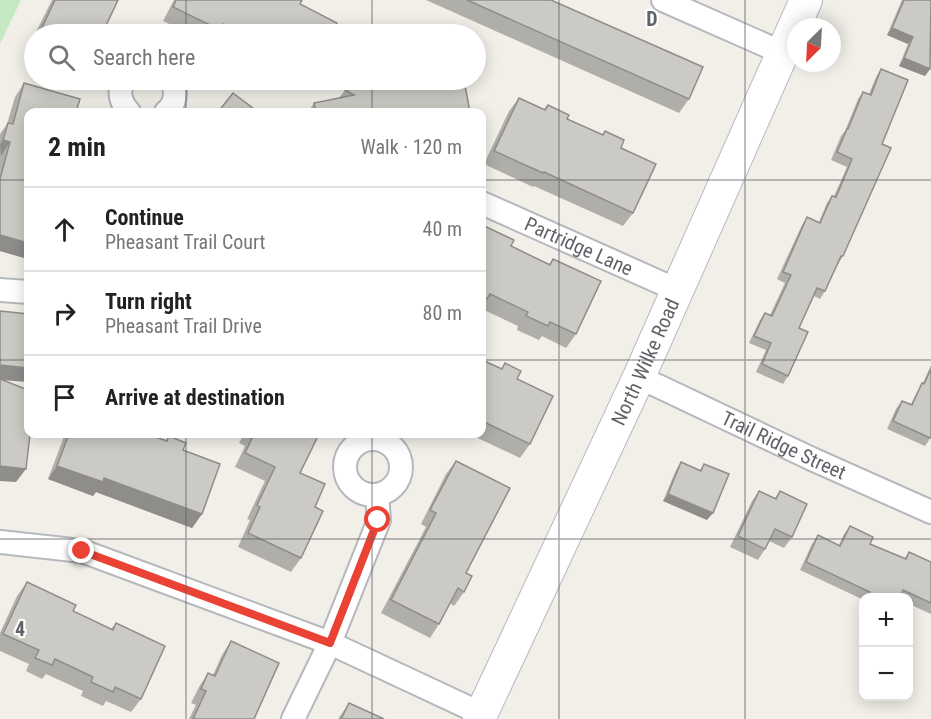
<!DOCTYPE html>
<html lang="en">
<head>
<meta charset="utf-8">
<style>
	:root { --surface:#fff; --page:#f2f2f2; --text:#222; --muted:#767676; --line:#e0e0e0 }
	body { margin:0; font-family:"Roboto Condensed",sans-serif; background:var(--page); color:var(--text) }
	.controls { position:absolute; right:18px; bottom:18px; display:grid; overflow:hidden; border-radius:12px; box-shadow:0 3px 15px #0003 }
	.controls button { width:54px; height:54px; display:grid; place-items:center; padding:0; border:0; border-bottom:2px solid var(--line); background:var(--surface); color:var(--text); font:30px sans-serif }
	.compass { position:absolute; left:787px; top:18px; width:54px; height:54px; border-radius:50%; background:var(--surface); box-shadow:0 3px 15px #0003; rotate:204deg }
	.stop { position:absolute; width:18px; height:18px; margin:-14px; border:4px solid #ea4335; border-radius:50%; background:#fff }
	.stop.end { background:#ea4335; border-color:#fff; box-shadow:0 2px 6px #0008 }
	.list { margin:0; padding:0; list-style:none }
	h2 { display:flex; justify-content:space-between; align-items:center; height:78px; margin:0; padding:0 24px; font-size:26px }
	h2 small { font-size:20px; font-weight:400; color:var(--muted) }
	.list li { display:grid; grid-template-columns:39px 1fr auto; gap:18px; align-items:center; box-sizing:border-box; height:84px; padding:0 24px; border-top:2px solid var(--line) }
	.list b { display:block; font-size:22px; white-space:nowrap }
	.list p { margin:0; font-size:20px; white-space:nowrap; color:var(--muted) }
	.list em { font-size:20px; font-style:normal; color:var(--muted) }
	.icon { flex:none; width:33px; height:33px; fill:none; stroke:currentColor; stroke-width:2; stroke-linecap:round; stroke-linejoin:round }
	.map { position:relative; flex:none; width:931px; height:719px; overflow:hidden }
	.search { position:absolute; background:var(--surface); box-shadow:0 3px 15px #0003; left:24px; top:24px; width:462px; height:66px; display:flex; align-items:center; gap:15px; box-sizing:border-box; padding:0 21px; border-radius:33px; color:var(--muted); font-size:22px }
	.panel { position:absolute; background:var(--surface); box-shadow:0 3px 15px #0003; left:24px; top:108px; width:462px; height:330px; border-radius:12px }
	.map>svg:first-child { display:block }
	.green { fill:#c5e8c5 }
	.lines { fill:none; stroke-linecap:round; stroke-linejoin:round }
	.street-casing { stroke:#b5b8bc; stroke-width:26 }
	.secondary-casing { stroke:#b6babf; stroke-width:34 }
	.street { stroke:#fff; stroke-width:22 }
	.secondary { stroke:#fff; stroke-width:32 }
	.wall { fill:#afaea9 }
	.shaded-wall { fill:#8f8d8a }
	.building { fill:#cccac5; stroke:#8f8d8a; stroke-width:1.5 }
	.route { stroke:#ea4335; stroke-width:8 }
	.grid { fill:none; stroke:#5f6368; stroke-width:1.5; stroke-opacity:0.55 }
	.labels { text-anchor:middle; dominant-baseline:central; stroke-width:4.5; stroke-linejoin:round; paint-order:stroke }
	.street-label { font-size:20px; fill:#5f6368; stroke:#fff }
	.grid-label { font-size:20px; text-anchor:middle; font-weight:bold; fill:#5f6368; stroke:#fff; stroke-width:4.5; stroke-linejoin:round; paint-order:stroke }
</style>
</head>
<body>
<div class="map">
<svg width="931" height="719" viewBox="0 0 931 719">
	<rect width="100%" height="100%" fill="#f1efe8"/>
	<path class="green" d="M 0,0 L 21,0 L 0,44 Z"/>
	<g class="lines">
		<defs>
			<g id="street">
				<path d="M 663,0 L 783,53"/>
				<path d="M 123,80 C 118,93 120,102 129,112"/>
				<path d="M 166,112 C 176,104 177,91 172,80"/>
				<path id="s1" d="M 482,203 L 677,290"/>
				<path d="M 0,290 L 28,292"/>
				<path id="s2" d="M 639,377 L 812,459 L 931,512"/>
				<circle cx="373" cy="467" r="28"/>
				<path d="M 0,542 L 82,551 L 330,643 L 482,714"/>
				<path d="M 293,719 L 330,643 L 379,520 L 377,495"/>
			</g>
			<g id="secondary">
				<path id="s3" d="M 479,719 L 639,377 L 806,0"/>
			</g>
		</defs>
		<use href="#street" class="street-casing"/>
		<use href="#secondary" class="secondary-casing"/>
		<use href="#street" class="street"/>
		<use href="#secondary" class="secondary"/>
	</g>
	<g class="wall">
		<path d="M 52,0 L 118,0 L 102,34 L 35,34 Z"/>
		<path d="M 174,0 L 302,0 L 300,4 L 331,34 L 191,34 L 163,21 Z"/>
		<path d="M 426,0 L 551,0 L 689,99 L 679,113 Z"/>
		<path d="M 902,0 L 931,0 L 930,69 L 925,76 L 899,66 L 908,44 L 887,35 Z"/>
		<path d="M 34,36 L 34,61 L 25,57 Z"/>
		<path d="M 881,69 L 882,144 L 843,256 L 838,264 L 825,291 L 820,299 L 814,296 L 799,328 L 788,376 L 783,384 L 756,372 L 766,350 L 749,343 L 760,320 L 765,313 L 770,315 L 785,283 L 777,279 L 802,225 L 807,217 L 819,222 L 827,203 L 832,196 L 834,196 L 847,167 L 831,160 L 841,136 L 845,131 L 858,99 L 863,92 L 869,94 L 876,77 Z"/>
		<path d="M 286,80 L 307,80 L 302,87 Z"/>
		<path d="M 24,83 L 28,112 L 28,259 L 0,251 L 0,134 L 7,124 L 15,97 Z"/>
		<path d="M 345,90 L 470,112 L 308,112 L 314,103 L 339,98 Z"/>
		<path d="M 519,98 L 544,109 L 548,105 L 567,119 L 602,135 L 605,131 L 621,148 L 633,213 L 623,226 L 534,186 L 533,187 L 484,164 L 509,111 Z"/>
		<path d="M 482,225 L 511,246 L 549,264 L 553,259 L 576,334 L 566,348 L 542,336 L 539,340 L 517,330 L 518,326 L 482,309 Z"/>
		<path d="M 482,360 L 501,369 L 505,363 L 517,379 L 530,444 L 520,458 L 469,434 L 482,434 Z"/>
		<path d="M 931,365 L 931,437 L 925,446 L 887,429 L 896,409 L 902,401 L 911,404 L 917,392 L 923,383 Z"/>
		<path d="M 65,434 L 147,434 L 166,440 L 169,436 L 183,450 L 202,514 L 192,528 L 96,492 L 93,496 L 48,479 Z"/>
		<path d="M 244,434 L 319,434 L 300,473 L 315,507 L 301,558 L 291,572 L 238,547 L 250,520 L 247,519 L 265,481 L 235,467 L 245,446 L 239,443 Z"/>
		<path d="M 456,461 L 466,573 L 464,592 L 454,606 L 450,603 L 439,624 L 430,638 L 381,613 L 426,527 L 421,524 L 446,474 Z"/>
		<path d="M 681,462 L 700,470 L 704,464 L 707,520 L 663,501 L 676,470 Z"/>
		<path d="M 759,491 L 775,498 L 780,491 L 792,537 L 784,548 L 769,541 L 765,549 L 758,560 L 730,547 L 752,501 Z"/>
		<path d="M 850,526 L 870,544 L 904,559 L 909,552 L 931,562 L 931,614 L 909,604 L 909,597 L 864,597 L 864,600 L 800,570 L 812,544 L 818,535 L 839,545 L 844,534 Z"/>
		<path d="M 27,582 L 73,611 L 111,629 L 116,623 L 141,699 L 131,712 L 106,701 L 103,706 L 81,696 L 83,691 L 46,674 L 42,679 L 26,671 L 29,664 L 0,651 L 0,633 L 17,596 Z"/>
		<path d="M 231,641 L 254,719 L 189,719 L 196,705 L 191,703 L 199,687 L 208,673 L 213,675 L 222,655 Z"/>
		<path d="M 349,703 L 384,719 L 338,719 Z"/>
	</g>
	<g class="shaded-wall">
		<path d="M 892,28 L 913,37 L 908,44 L 887,35 Z"/>
		<path d="M 904,58 L 930,69 L 925,76 L 899,66 Z"/>
		<path d="M 3,140 L 10,142 L 1,156 L 0,144 Z"/>
		<path d="M 0,235 L 28,243 L 28,259 L 0,251 Z"/>
		<path d="M 0,365 L 28,368 L 28,382 L 0,380 Z"/>
		<path d="M 0,466 L 26,469 L 16,482 L 0,481 Z"/>
		<path d="M 57,466 L 104,478 L 202,514 L 192,528 L 96,492 L 93,496 L 48,479 Z"/>
		<path d="M 668,494 L 713,513 L 707,520 L 663,501 Z"/>
	</g>
	<g class="building">
		<path d="M 55,0 L 118,0 L 102,34 L 39,34 Z"/>
		<path d="M 176,0 L 302,0 L 300,4 L 337,23 L 331,34 L 242,34 L 223,24 L 220,30 L 173,7 Z"/>
		<path d="M 467,0 L 551,0 L 703,67 L 689,99 Z"/>
		<path d="M 904,0 L 931,0 L 930,69 L 904,58 L 913,37 L 892,28 Z"/>
		<path d="M 881,69 L 908,80 L 882,144 L 891,148 L 843,256 L 841,256 L 825,291 L 817,288 L 799,328 L 808,332 L 788,376 L 762,364 L 771,343 L 754,336 L 765,313 L 772,316 L 791,275 L 783,272 L 807,217 L 820,223 L 832,196 L 836,197 L 852,159 L 837,152 L 847,129 L 848,129 L 863,92 L 871,95 Z"/>
		<path d="M 404,80 L 464,80 L 470,112 L 316,112 L 314,103 L 354,95 L 345,90 Z"/>
		<path d="M 24,83 L 80,99 L 76,112 L 28,112 L 28,243 L 0,235 L 0,179 L 10,142 L 3,140 L 8,123 L 13,124 Z"/>
		<path d="M 233,93 L 258,112 L 218,112 Z"/>
		<path d="M 519,98 L 545,110 L 548,105 L 569,115 L 567,119 L 603,135 L 605,131 L 624,140 L 621,148 L 656,164 L 633,213 L 544,172 L 543,173 L 494,151 Z"/>
		<path d="M 482,225 L 514,240 L 511,246 L 550,265 L 553,259 L 601,281 L 576,334 L 550,322 L 548,326 L 526,316 L 528,312 L 490,294 L 487,299 L 482,296 Z"/>
		<path d="M 0,311 L 28,314 L 28,368 L 0,365 Z"/>
		<path d="M 482,360 L 502,369 L 505,363 L 521,371 L 517,379 L 553,396 L 530,444 L 482,421 Z"/>
		<path d="M 931,369 L 931,437 L 930,438 L 893,421 L 902,401 L 912,405 L 922,383 L 924,384 Z"/>
		<path d="M 0,379 L 28,390 L 28,434 L 30,434 L 26,469 L 0,466 Z"/>
		<path d="M 69,434 L 147,434 L 167,441 L 169,436 L 186,443 L 183,450 L 220,464 L 202,514 L 104,478 L 103,482 L 57,466 Z"/>
		<path d="M 254,434 L 319,434 L 300,473 L 325,484 L 315,507 L 323,511 L 301,558 L 248,533 L 260,507 L 257,505 L 275,467 L 245,453 Z"/>
		<path d="M 456,461 L 510,488 L 466,573 L 472,576 L 464,592 L 458,588 L 439,624 L 391,600 L 436,513 L 430,510 Z"/>
		<path d="M 681,462 L 701,471 L 704,464 L 729,474 L 713,513 L 668,494 Z"/>
		<path d="M 759,491 L 776,499 L 780,491 L 807,504 L 792,537 L 775,529 L 765,549 L 738,536 Z"/>
		<path d="M 850,526 L 873,537 L 870,544 L 906,559 L 909,552 L 931,562 L 931,603 L 903,590 L 900,597 L 867,597 L 870,592 L 806,562 L 818,535 L 840,546 Z"/>
		<path d="M 27,582 L 76,605 L 73,611 L 113,630 L 116,623 L 165,646 L 141,699 L 115,687 L 113,692 L 91,682 L 93,677 L 55,659 L 52,665 L 35,658 L 39,650 L 3,634 Z"/>
		<path d="M 231,641 L 279,663 L 254,719 L 193,719 L 206,691 L 201,689 L 208,673 L 215,676 Z"/>
		<path d="M 349,703 L 384,719 L 341,719 Z"/>
	</g>
	<g class="lines">
		<path class="route" d="M 82,551 L 330,643 L 378,520"/>
	</g>
	<path class="grid" d="M 186,0 L 186,34M 372,0 L 372,34M 559,0 L 559,719M 745,0 L 745,719M 186,80 L 186,112M 372,80 L 372,112M 0,180 L 28,180M 482,180 L 931,180M 0,360 L 28,360M 482,360 L 931,360M 186,434 L 186,719M 372,434 L 372,719M 0,539 L 931,539"/>
	<g class="labels">
		<g class="street-label">
			<text stroke="none"><textPath href="#s1" startOffset="106">Partridge Lane</textPath></text>
			<text stroke="none"><textPath href="#s3" startOffset="394">North Wilke Road</textPath></text>
			<text stroke="none"><textPath href="#s2" startOffset="160">Trail Ridge Street</textPath></text>
		</g>
	</g>
	<g class="grid-label">
		<text x="652" y="26">D</text>
		<text x="20" y="636">4</text>
	</g>
</svg>
<div class="controls">
<button>+</button>
<button>−</button>
</div>
<svg class="compass" viewBox="-18 -18 36 36"><path d="M0-13l5 13h-10z" fill="#e53935"/><path d="M0 13l5-13h-10z" fill="#767676"/></svg>
<div class="stop" style="left:378px;top:520px"></div>
<div class="stop end" style="left:82px;top:551px"></div>
<div class="search"><svg class="icon" aria-label="search" viewBox="0 0 24 24"><circle cx="10" cy="10" r="6"/><path d="M15 15l6 6"/></svg>Search here</div>
<section class="panel">
<h2>2 min<small>Walk · 120 m</small></h2>
<ul class="list">
<li><svg class="icon" aria-label="ahead" viewBox="0 0 24 24"><path d="M12 20V5M6 11l6-6 6 6"/></svg><div><b>Continue</b><p>Pheasant Trail Court</p></div><em>40 m</em></li>
<li><svg class="icon" aria-label="right" viewBox="0 0 24 24"><path d="M7 20v-9h11M14 6l5 5-5 5"/></svg><div><b>Turn right</b><p>Pheasant Trail Drive</p></div><em>80 m</em></li>
<li><svg class="icon" aria-label="arrive" viewBox="0 0 24 24"><path d="M6 21V4h12l-3 4 3 4H6"/></svg><div><b>Arrive at destination</b></div></li>
</ul>
</section>
</div>
</body>
</html>
